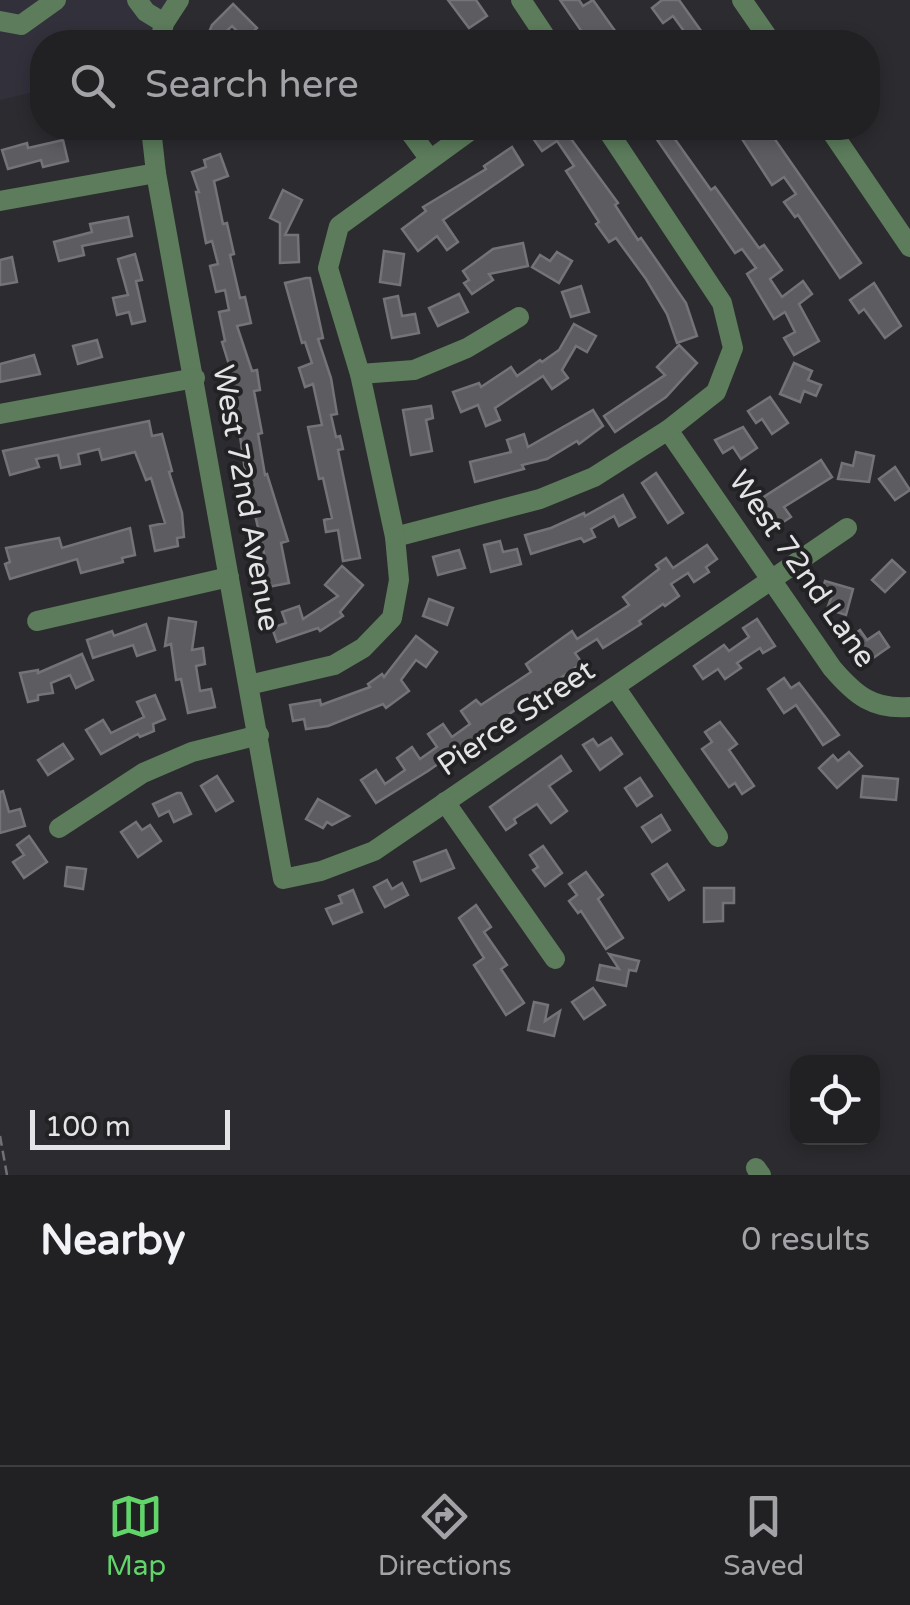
<!DOCTYPE html>
<html lang="en">
<head>
<meta charset="utf-8">
<style>
	:root { --surface:#212023; --page:#29282b; --text:#f1f3f6; --muted:#a2a3a6; --line:#3e3e41; --accent:#61d46a }
	body { margin:0; font-family:"Varela Round",sans-serif; background:var(--page); color:var(--text) }
	.controls { position:absolute; right:30px; bottom:30px; display:grid; overflow:hidden; border-radius:20px; box-shadow:0 5px 15px #0003 }
	.controls button { width:90px; height:90px; display:grid; place-items:center; padding:0; border:0; border-bottom:2px solid var(--line); background:var(--surface); color:var(--text); font:50px sans-serif }
	.scale { position:absolute; left:30px; bottom:25px; width:200px; box-sizing:border-box; padding-left:10px; border:5px solid #e4e3e6; border-top:0; font-size:28px; line-height:35px; white-space:nowrap; color:#e4e3e6; -webkit-text-stroke:8px #222225; paint-order:stroke }
	.list { margin:0; padding:0; list-style:none }
	h2 { display:flex; justify-content:space-between; align-items:center; height:130px; margin:0; padding:0 40px; font-size:42px }
	h2 small { font-size:32px; font-weight:400; color:var(--muted) }
	.icon { flex:none; width:55px; height:55px; fill:none; stroke:currentColor; stroke-width:2; stroke-linecap:round; stroke-linejoin:round }
	.map { position:relative; flex:none; width:910px; height:1175px; overflow:hidden }
	.search { position:absolute; background:var(--surface); box-shadow:0 5px 15px #0003; left:30px; right:30px; top:30px; height:110px; display:flex; align-items:center; gap:25px; box-sizing:border-box; padding:0 35px; border-radius:40px; color:var(--muted); font-size:38px }
	.sheet { height:290px; background:var(--surface) }
	nav { display:flex; justify-content:space-around; align-items:center; box-sizing:border-box; height:140px; border-top:2px solid var(--line); background:var(--surface); font-size:28px; color:var(--muted) }
	nav a { display:grid; justify-items:center; gap:5px }
	nav .on { color:var(--accent) }
	.map>svg:first-child { display:block }
	.built { fill:#32313b }
	.building { fill:#5d5c61; stroke:#747378; stroke-width:2.5 }
	.lines { fill:none; stroke-linecap:round; stroke-linejoin:round }
	.path { stroke:#727175; stroke-width:2.5; stroke-dasharray:10 5; stroke-linecap:butt }
	.minor { stroke:#5c7c5c; stroke-width:20 }
	.labels { text-anchor:middle; dominant-baseline:central; stroke-width:8; stroke-linejoin:round; paint-order:stroke }
	.street-label { font-size:30px; fill:#e4e3e6; stroke:#222225 }
</style>
</head>
<body>
<div class="map">
<svg width="910" height="1175" viewBox="0 0 910 1175">
	<rect width="100%" height="100%" fill="#2c2b2f"/>
	<path class="built" d="M 0,0 L 168,0 L 148,42 L 42,42 L 42,90 L 0,100 Z"/>
	<g class="building">
		<path d="M 448,0 L 476,0 L 487,16 L 469,28 Z"/>
		<path d="M 560,0 L 579,0 L 583,6 L 593,0 L 623,42 L 589,42 Z"/>
		<path d="M 662,0 L 679,0 L 709,42 L 673,42 L 686,34 L 673,16 L 663,23 L 652,8 Z"/>
		<path d="M 233,4 L 257,28 L 245,39 L 232,26 L 215,42 L 205,42 L 212,25 Z"/>
		<path d="M 540,128 L 563,128 L 618,203 L 615,205 L 638,240 L 641,238 L 686,303 L 697,336 L 677,343 L 667,314 L 646,279 L 616,238 L 609,242 L 596,224 L 599,222 L 566,171 L 574,166 L 557,141 L 542,151 L 530,134 Z"/>
		<path d="M 649,128 L 667,128 L 711,190 L 715,187 L 759,248 L 764,245 L 782,270 L 770,279 L 782,297 L 803,281 L 812,294 L 799,304 L 819,341 L 794,355 L 784,338 L 795,332 L 785,312 L 774,319 L 747,274 L 756,268 L 742,249 L 735,253 Z"/>
		<path d="M 750,128 L 767,128 L 861,263 L 840,278 L 798,215 L 795,217 L 784,202 L 796,194 L 784,177 L 772,185 L 742,139 L 753,132 Z"/>
		<path d="M 63,140 L 68,161 L 43,167 L 41,160 L 8,169 L 2,150 L 27,143 L 28,148 Z"/>
		<path d="M 512,147 L 523,165 L 443,220 L 458,242 L 447,250 L 437,236 L 418,251 L 402,229 L 426,211 L 423,207 L 486,169 L 484,166 Z"/>
		<path d="M 220,154 L 228,176 L 214,181 L 223,224 L 227,223 L 234,254 L 230,255 L 240,298 L 245,297 L 251,323 L 237,326 L 252,371 L 257,370 L 260,390 L 254,391 L 262,433 L 258,434 L 265,475 L 267,474 L 288,541 L 281,543 L 289,583 L 268,587 L 261,554 L 264,553 L 246,477 L 230,368 L 222,342 L 225,341 L 219,312 L 229,310 L 225,290 L 216,292 L 210,266 L 218,264 L 212,241 L 206,243 L 196,192 L 199,192 L 192,172 L 206,167 L 204,160 Z"/>
		<path d="M 283,190 L 302,200 L 285,235 L 298,235 L 299,262 L 280,263 L 280,223 L 270,218 Z"/>
		<path d="M 128,217 L 132,236 L 82,246 L 84,255 L 59,261 L 54,242 L 92,232 L 90,224 Z"/>
		<path d="M 523,243 L 528,266 L 489,274 L 493,280 L 472,294 L 464,283 L 469,280 L 463,271 L 493,249 Z"/>
		<path d="M 384,251 L 404,254 L 400,285 L 380,282 Z"/>
		<path d="M 557,252 L 572,261 L 559,283 L 532,267 L 540,255 L 550,261 Z"/>
		<path d="M 135,254 L 142,280 L 136,281 L 145,321 L 132,324 L 129,312 L 117,315 L 113,298 L 128,295 L 118,259 Z"/>
		<path d="M 12,257 L 17,282 L 0,285 L 0,260 Z"/>
		<path d="M 306,278 L 310,278 L 323,338 L 318,339 L 331,378 L 337,414 L 331,415 L 336,437 L 340,436 L 343,449 L 338,450 L 360,558 L 343,561 L 338,530 L 326,532 L 324,520 L 332,518 L 323,478 L 319,479 L 308,427 L 322,425 L 313,384 L 305,387 L 299,368 L 312,363 L 305,342 L 302,343 L 285,283 Z"/>
		<path d="M 874,283 L 901,326 L 885,338 L 864,309 L 859,313 L 850,300 Z"/>
		<path d="M 581,286 L 589,312 L 571,317 L 562,292 Z"/>
		<path d="M 459,294 L 468,312 L 438,326 L 429,308 Z"/>
		<path d="M 398,296 L 402,316 L 415,314 L 419,333 L 392,338 L 384,299 Z"/>
		<path d="M 574,324 L 596,336 L 587,352 L 576,346 L 562,370 L 568,378 L 552,389 L 543,376 L 495,408 L 500,420 L 486,426 L 478,405 L 461,412 L 453,392 L 479,383 L 481,387 L 511,367 L 517,376 L 540,360 L 542,362 L 559,350 Z"/>
		<path d="M 97,340 L 102,357 L 78,364 L 73,346 Z"/>
		<path d="M 679,345 L 697,363 L 666,397 L 615,432 L 604,416 L 665,375 L 657,367 Z"/>
		<path d="M 34,355 L 40,374 L 0,382 L 0,364 Z"/>
		<path d="M 794,363 L 812,371 L 808,380 L 821,385 L 816,396 L 804,391 L 800,402 L 780,394 Z"/>
		<path d="M 770,397 L 788,423 L 772,434 L 762,419 L 756,423 L 748,411 Z"/>
		<path d="M 431,406 L 433,418 L 426,420 L 432,451 L 411,455 L 403,410 Z"/>
		<path d="M 593,410 L 603,426 L 579,444 L 577,441 L 547,459 L 522,465 L 524,469 L 475,482 L 470,462 L 511,452 L 507,440 L 524,434 L 528,447 Z"/>
		<path d="M 149,421 L 152,436 L 162,434 L 172,471 L 169,472 L 182,513 L 184,537 L 177,538 L 178,546 L 155,551 L 150,526 L 165,523 L 151,478 L 146,480 L 135,452 L 102,460 L 99,449 L 78,454 L 80,464 L 61,468 L 58,455 L 36,459 L 39,467 L 10,475 L 3,451 Z"/>
		<path d="M 743,427 L 757,448 L 741,459 L 733,447 L 723,453 L 715,440 Z"/>
		<path d="M 856,452 L 874,456 L 869,482 L 838,479 L 842,463 L 853,466 Z"/>
		<path d="M 821,460 L 832,477 L 784,507 L 791,517 L 774,528 L 759,500 Z"/>
		<path d="M 895,467 L 910,490 L 895,500 L 879,479 Z"/>
		<path d="M 656,473 L 683,513 L 668,523 L 642,483 Z"/>
		<path d="M 623,495 L 635,517 L 619,526 L 614,516 L 591,529 L 595,537 L 584,542 L 581,538 L 531,554 L 525,535 L 551,528 L 584,513 L 585,516 Z"/>
		<path d="M 130,528 L 135,555 L 122,558 L 123,562 L 81,573 L 77,559 L 10,579 L 5,564 L 10,562 L 6,548 L 59,538 L 62,548 Z"/>
		<path d="M 500,541 L 503,552 L 517,549 L 521,564 L 491,572 L 484,545 Z"/>
		<path d="M 707,545 L 717,559 L 706,567 L 709,572 L 694,582 L 688,573 L 671,584 L 679,596 L 665,606 L 663,604 L 639,621 L 641,624 L 603,648 L 597,639 L 575,653 L 582,663 L 428,771 L 376,803 L 361,780 L 376,770 L 385,784 L 405,770 L 397,758 L 412,747 L 420,759 L 437,747 L 428,734 L 443,724 L 452,737 L 470,724 L 461,711 L 476,700 L 481,705 L 531,672 L 526,664 L 572,631 L 577,639 L 629,605 L 623,597 L 659,569 L 656,565 L 666,558 L 673,568 Z"/>
		<path d="M 459,550 L 465,568 L 438,575 L 433,557 Z"/>
		<path d="M 892,560 L 905,572 L 885,592 L 872,580 Z"/>
		<path d="M 342,566 L 363,585 L 340,612 L 343,616 L 320,631 L 318,628 L 277,642 L 272,628 L 286,623 L 282,612 L 299,606 L 303,619 L 338,596 L 325,585 Z"/>
		<path d="M 825,581 L 853,589 L 846,615 L 827,609 L 831,598 L 821,595 Z"/>
		<path d="M 429,599 L 453,608 L 447,625 L 423,616 Z"/>
		<path d="M 169,618 L 196,622 L 192,650 L 203,648 L 205,664 L 196,666 L 200,691 L 211,689 L 215,707 L 188,713 L 181,679 L 176,680 L 171,644 L 165,646 Z"/>
		<path d="M 757,619 L 775,646 L 763,653 L 760,648 L 737,663 L 741,668 L 725,679 L 718,669 L 703,679 L 694,666 L 724,645 L 729,651 L 749,637 L 743,628 Z"/>
		<path d="M 146,624 L 155,650 L 137,656 L 133,645 L 93,658 L 87,640 L 112,631 L 114,636 Z"/>
		<path d="M 860,630 L 867,640 L 879,632 L 889,647 L 866,663 L 849,638 Z"/>
		<path d="M 416,636 L 437,652 L 426,667 L 416,660 L 401,680 L 409,691 L 386,708 L 383,704 L 328,726 L 306,729 L 304,719 L 293,721 L 290,705 L 320,700 L 321,705 L 370,687 L 368,684 L 382,674 L 384,677 Z"/>
		<path d="M 82,654 L 93,680 L 76,688 L 70,675 L 51,683 L 53,693 L 38,695 L 38,700 L 28,702 L 20,673 L 38,670 L 38,673 Z"/>
		<path d="M 784,678 L 791,688 L 799,683 L 839,735 L 823,745 L 796,705 L 784,713 L 768,689 Z"/>
		<path d="M 155,695 L 165,719 L 153,724 L 154,731 L 140,737 L 138,734 L 101,754 L 86,730 L 103,720 L 111,733 L 144,717 L 137,702 Z"/>
		<path d="M 720,722 L 737,744 L 729,750 L 754,786 L 742,794 L 735,783 L 729,787 L 702,749 L 712,742 L 705,732 Z"/>
		<path d="M 611,738 L 622,754 L 600,770 L 583,745 L 593,739 L 598,746 Z"/>
		<path d="M 63,744 L 73,759 L 48,775 L 38,760 Z"/>
		<path d="M 849,752 L 862,766 L 837,788 L 819,768 L 833,755 L 838,761 Z"/>
		<path d="M 561,756 L 571,771 L 549,786 L 567,811 L 551,823 L 537,804 L 514,819 L 516,823 L 506,830 L 490,807 Z"/>
		<path d="M 217,776 L 233,801 L 216,811 L 201,786 Z"/>
		<path d="M 863,776 L 898,779 L 896,800 L 861,797 Z"/>
		<path d="M 640,778 L 652,796 L 637,806 L 625,788 Z"/>
		<path d="M 3,791 L 9,812 L 20,809 L 25,826 L 0,833 L 0,792 Z"/>
		<path d="M 177,793 L 181,793 L 191,814 L 174,822 L 169,811 L 159,816 L 153,804 Z"/>
		<path d="M 318,799 L 349,816 L 332,825 L 327,822 L 323,828 L 306,819 Z"/>
		<path d="M 661,815 L 670,830 L 652,842 L 642,827 Z"/>
		<path d="M 136,822 L 142,830 L 150,825 L 161,841 L 138,857 L 121,832 Z"/>
		<path d="M 29,836 L 47,862 L 24,878 L 13,862 L 24,855 L 17,845 Z"/>
		<path d="M 543,846 L 562,873 L 545,886 L 533,870 L 538,867 L 530,855 Z"/>
		<path d="M 446,850 L 454,868 L 421,881 L 414,862 Z"/>
		<path d="M 667,864 L 684,890 L 669,900 L 652,874 Z"/>
		<path d="M 67,867 L 86,869 L 83,889 L 65,886 Z"/>
		<path d="M 586,872 L 603,895 L 598,899 L 623,938 L 606,949 L 581,911 L 578,913 L 569,901 L 577,895 L 569,884 Z"/>
		<path d="M 387,880 L 392,889 L 402,883 L 408,895 L 385,907 L 374,887 Z"/>
		<path d="M 704,888 L 734,888 L 734,903 L 723,903 L 723,921 L 704,922 Z"/>
		<path d="M 353,890 L 362,912 L 333,924 L 326,909 L 342,903 L 339,896 Z"/>
		<path d="M 476,905 L 491,927 L 484,932 L 507,965 L 501,969 L 524,1003 L 506,1015 L 474,965 L 484,958 L 459,918 Z"/>
		<path d="M 609,954 L 639,961 L 636,971 L 629,970 L 626,986 L 597,980 L 600,965 L 619,969 Z"/>
		<path d="M 593,988 L 605,1005 L 584,1019 L 572,1002 Z"/>
		<path d="M 534,1002 L 548,1005 L 545,1021 L 560,1011 L 554,1036 L 528,1030 Z"/>
	</g>
	<g class="lines">
		<path class="path" d="M 0,1136 L 7,1175"/>
		<g class="minor">
			<path d="M 137,0 L 146,12 L 164,23"/>
			<path d="M 521,0 L 549,42"/>
			<path d="M 742,0 L 771,42"/>
			<path d="M 0,21 L 21,25 L 56,0"/>
			<path d="M 160,42 L 164,23 L 179,0"/>
			<path d="M 151,128 L 156,173 L 283,879 L 321,871 L 374,851 L 847,528"/>
			<path d="M 407,128 L 429,158"/>
			<path d="M 829,128 L 910,247"/>
			<path d="M 0,201 L 156,173"/>
			<path d="M 360,374 L 414,370 L 467,348 L 519,317"/>
			<path d="M 0,414 L 195,378"/>
			<path d="M 668,430 L 832,668 C 855,695 873,710 910,707"/>
			<path d="M 395,537 L 540,499 L 594,477 L 668,430 L 716,392 L 733,348 L 722,303 L 606,128"/>
			<path d="M 37,621 L 229,577"/>
			<path d="M 249,685 L 334,665 L 363,648 L 392,618 L 399,580 L 395,537 L 360,374 L 328,268 L 339,226 L 474,128"/>
			<path d="M 615,687 L 718,837"/>
			<path d="M 445,802 L 555,959"/>
			<path d="M 59,828 L 143,773 L 192,752 L 259,735"/>
			<path d="M 756,1168 L 761,1175"/>
		</g>
	</g>
	<g class="labels">
		<g class="street-label">
			<text transform="translate(246 498) rotate(80)">West 72nd Avenue</text>
			<text transform="translate(802 569) rotate(55)">West 72nd Lane</text>
			<text transform="translate(516 718) rotate(-34)">Pierce Street</text>
		</g>
	</g>
</svg>
<div class="controls">
<button><svg class="icon" aria-label="locate" viewBox="0 0 24 24"><circle cx="12" cy="12" r="6"/><path d="M12 2v4M12 18v4M2 12h4M18 12h4"/></svg></button>
</div>
<div class="scale">100 m</div>
<div class="search"><svg class="icon" aria-label="search" viewBox="0 0 24 24"><circle cx="10" cy="10" r="6"/><path d="M15 15l6 6"/></svg>Search here</div>
</div>
<section class="sheet">
<h2>Nearby<small>0 results</small></h2>
<ul class="list">
</ul>
</section>
<nav>
<a class="on"><svg class="icon" aria-label="map" viewBox="0 0 24 24"><path d="M3 6l6-2 6 2 6-2v14l-6 2-6-2-6 2zM9 4v14M15 6v14"/></svg>Map</a>
<a><svg class="icon" aria-label="directions" viewBox="0 0 24 24"><path d="M12 3l9 9-9 9-9-9zM9 14v-3h6M13 9l2 2-2 2"/></svg>Directions</a>
<a><svg class="icon" aria-label="saved" viewBox="0 0 24 24"><path d="M7 4h10v16l-5-4-5 4z"/></svg>Saved</a>
</nav>
</body>
</html>
